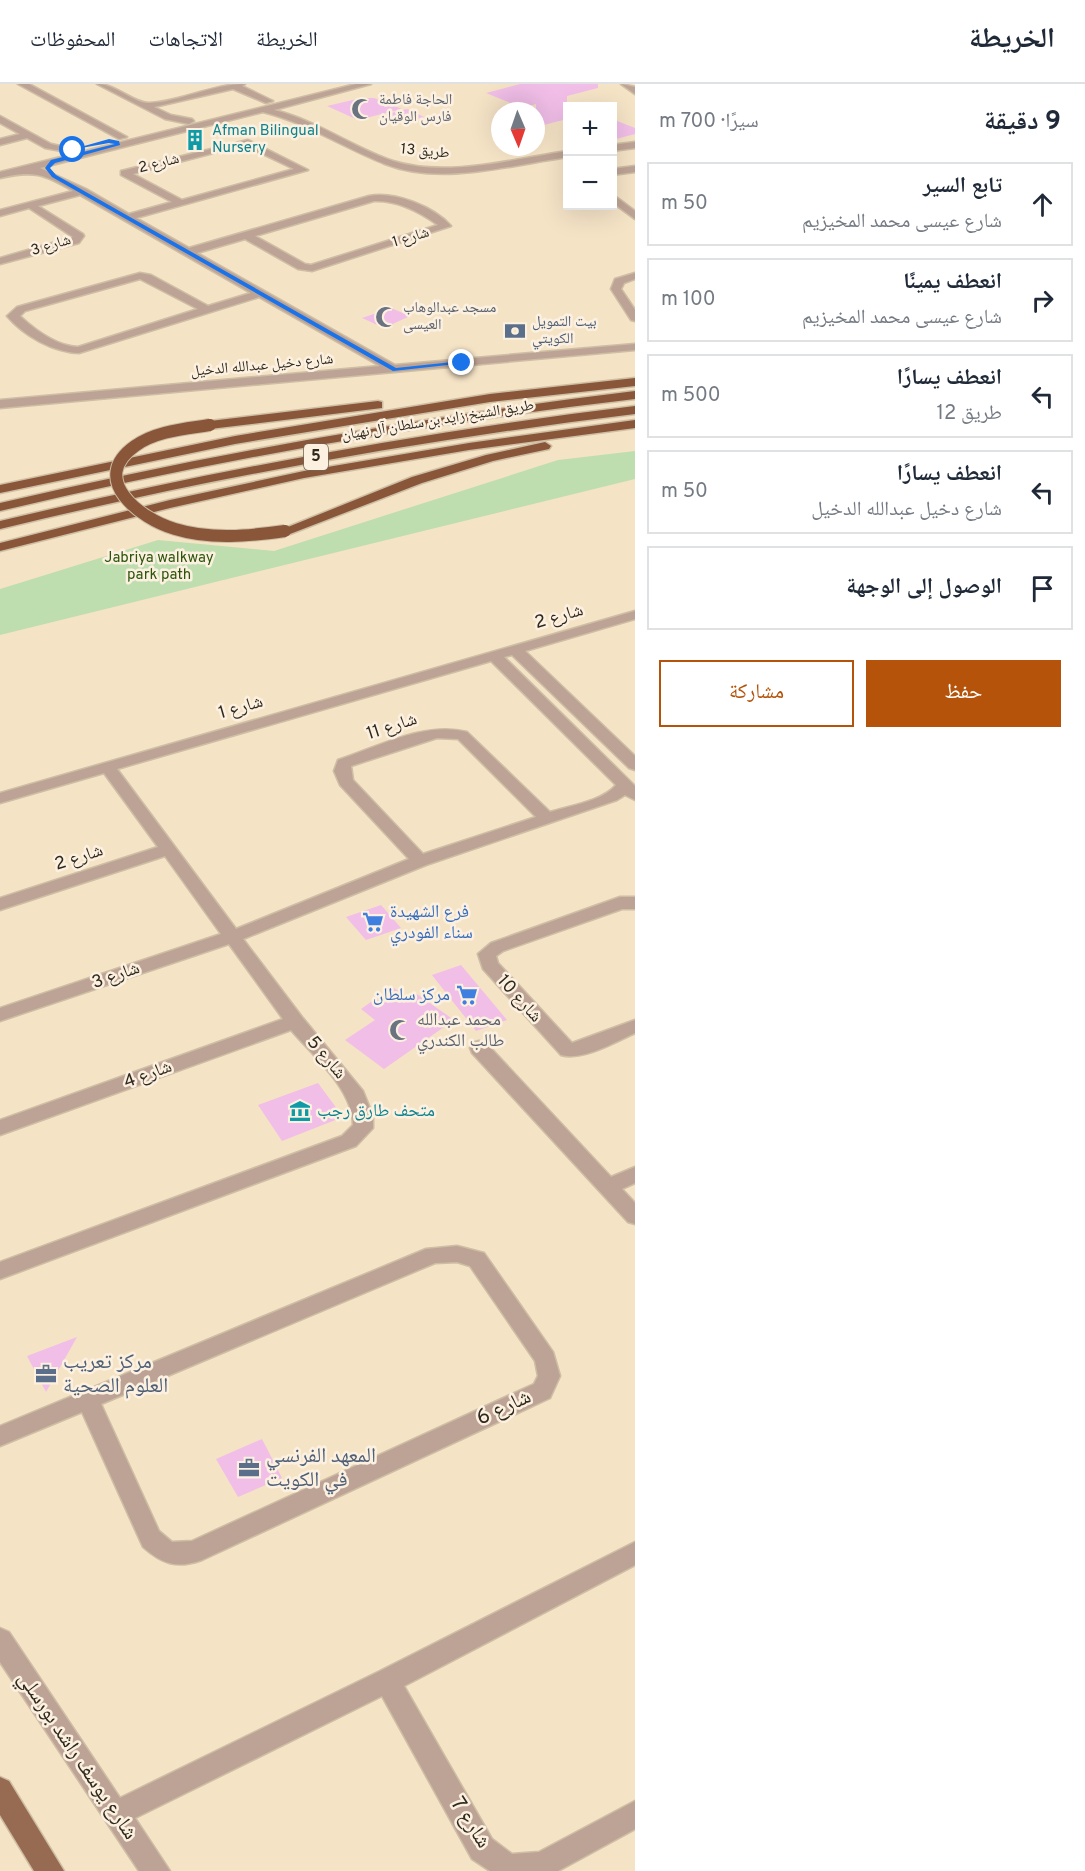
<!DOCTYPE html>
<html lang="ar">
<head>
<meta charset="utf-8">
<style>
	:root { --surface:#fff; --page:#f2f2f3; --text:#1f2937; --muted:#747a83; --line:#e0e1e3; --accent:#b45309 }
	body { margin:0; font-family:Overpass,"Noto Naskh Arabic",sans-serif; background:var(--page); color:var(--text); direction:rtl }
	.controls { position:absolute; right:18px; top:18px; display:grid; overflow:hidden; border-radius:0px; box-shadow:0 6px 24px #0002 }
	.controls button { width:54px; height:54px; display:grid; place-items:center; padding:0; border:0; border-bottom:2px solid var(--line); background:var(--surface); color:var(--text); font:30px sans-serif }
	.compass { position:absolute; left:491px; top:18px; width:54px; height:54px; border-radius:50%; background:var(--surface); box-shadow:0 6px 24px #0002; rotate:178deg }
	.stop { position:absolute; width:18px; height:18px; margin:-14px; border:4px solid #1a73e8; border-radius:50%; background:#fff }
	.stop.end { background:#1a73e8; border-color:#fff; box-shadow:0 2px 6px #0008 }
	.list { margin:0; padding:0; list-style:none }
	h2 { display:flex; justify-content:space-between; align-items:center; height:78px; margin:0; padding:0 24px; font-size:26px }
	h2 small { font-size:20px; font-weight:400; color:var(--muted) }
	.list li { display:grid; grid-template-columns:39px 1fr auto; gap:18px; align-items:center; box-sizing:border-box; height:84px; margin:0 12px 12px; padding:0 12px; border:2px solid var(--line); border-radius:0px }
	.list b { display:block; font-size:22px; white-space:nowrap }
	.list p { margin:0; font-size:20px; white-space:nowrap; color:var(--muted) }
	.list em { font-size:20px; font-style:normal; color:var(--muted) }
	.actions { display:flex; gap:12px; padding:18px 24px }
	.actions a { flex:1; padding:14px 0; border:2px solid var(--accent); border-radius:0px; text-align:center; font-size:21px; color:var(--accent) }
	.actions .main { background:var(--accent); color:#fff }
	.icon { flex:none; width:33px; height:33px; fill:none; stroke:currentColor; stroke-width:2; stroke-linecap:round; stroke-linejoin:round }
	.map { position:relative; flex:none; width:635px; height:1787px; overflow:hidden; direction:ltr }
	header { display:flex; align-items:center; gap:36px; box-sizing:border-box; height:84px; padding:0 30px; background:var(--surface); border-bottom:2px solid var(--line) }
	header strong { font-size:28px }
	nav { display:flex; gap:33px; margin-inline-start:auto; font-size:21px }
	main { display:flex }
	aside { flex:1; background:var(--surface) }
	.map>svg:first-child { display:block }
	.green { fill:#bfdeaf }
	.building { fill:#f1bee8 }
	.lines { fill:none; stroke-linecap:round; stroke-linejoin:round }
	.minor-casing { stroke:#cebea4; stroke-width:3 }
	.major-casing { stroke:#cebea4; stroke-width:3 }
	.highway-casing { stroke:#cebea4; stroke-width:3 }
	.minor { fill:#bda395; fill-rule:evenodd }
	.major { fill:#976b52; fill-rule:evenodd }
	.highway { fill:#895639; fill-rule:evenodd }
	.highway-bridge-casing { stroke:#cebea4; stroke-width:14; stroke-linecap:butt }
	.highway-bridge { stroke:#895639; stroke-width:12 }
	.route { fill:#1a73e8 }
	.labels { text-anchor:middle; dominant-baseline:central; stroke-width:5; stroke-linejoin:round; paint-order:stroke }
	.far-worship-label { font-size:15px; fill:#5b616d; stroke:#fcf1e0; text-anchor:start }
	.far-culture-label { font-size:15px; fill:#0d838f; stroke:#fcf1e0; text-anchor:start }
	.far-street-label { font-size:15px; fill:#30291e; stroke:#fcf1e0 }
	.far-service-label { font-size:15px; fill:#4e5e75; stroke:#fcf1e0; text-anchor:start }
	.far-park-label { font-size:15px; fill:#2b540a; stroke:#fcf1e0 }
	.shield { fill:#fcf1e0; stroke:#6d6558; stroke-width:1.5 }
	.shield-label { font-size:16px; font-weight:bold; fill:#30291e }
	.street-label { font-size:18px; fill:#30291e; stroke:#fcf1e0 }
	.shop-label { font-size:18px; fill:#366cbe; stroke:#fcf1e0; text-anchor:start }
	.worship-label { font-size:18px; fill:#5b616d; stroke:#fcf1e0; text-anchor:start }
	.culture-label { font-size:18px; fill:#0d838f; stroke:#fcf1e0; text-anchor:start }
	.near-service-label { font-size:21px; fill:#4e5e75; stroke:#fcf1e0; text-anchor:start }
	.near-street-label { font-size:21px; fill:#30291e; stroke:#fcf1e0 }
</style>
</head>
<body>
<header>
<strong>الخريطة</strong>
<nav><a>الخريطة</a><a>الاتجاهات</a><a>المحفوظات</a></nav>
</header>
<main>
<aside>
<h2>9 دقيقة<small>سيرًا · 700 m</small></h2>
<ul class="list">
<li><svg class="icon" aria-label="ahead" viewBox="0 0 24 24"><path d="M12 20V5M6 11l6-6 6 6"/></svg><div><b>تابع السير</b><p>شارع عيسى محمد المخيزيم</p></div><em>50 m</em></li>
<li><svg class="icon" aria-label="right" viewBox="0 0 24 24"><path d="M7 20v-9h11M14 6l5 5-5 5"/></svg><div><b>انعطف يمينًا</b><p>شارع عيسى محمد المخيزيم</p></div><em>100 m</em></li>
<li><svg class="icon" aria-label="left" viewBox="0 0 24 24"><path d="M17 20v-9H6M10 6l-5 5 5 5"/></svg><div><b>انعطف يسارًا</b><p>طريق 12</p></div><em>500 m</em></li>
<li><svg class="icon" aria-label="left" viewBox="0 0 24 24"><path d="M17 20v-9H6M10 6l-5 5 5 5"/></svg><div><b>انعطف يسارًا</b><p>شارع دخيل عبدالله الدخيل</p></div><em>50 m</em></li>
<li><svg class="icon" aria-label="arrive" viewBox="0 0 24 24"><path d="M6 21V4h12l-3 4 3 4H6"/></svg><div><b>الوصول إلى الوجهة</b></div></li>
</ul>
<div class="actions"><a class="main">حفظ</a><a>مشاركة</a></div>
</aside>
<div class="map">
<svg width="635" height="1787" viewBox="0 0 635 1787">
	<rect width="100%" height="100%" fill="#f5e3c6"/>
	<path class="green" d="M 635,367 L 635,395 L 0,551 L 0,505 L 158,456 L 274,467 L 558,376 Z"/>
	<g class="building">
		<path d="M 520,0 L 598,0 L 598,4 L 567,12 L 567,35 L 536,43 L 536,20 L 523,24 L 486,9 Z"/>
		<path d="M 361,14 L 374,14 L 402,25 L 358,36 L 327,22 Z"/>
		<path d="M 407,25 L 424,33 L 406,38 L 387,30 Z"/>
		<path d="M 612,35 L 635,44 L 635,50 L 612,56 Z"/>
		<path d="M 391,224 L 410,232 L 384,244 L 362,234 Z"/>
		<path d="M 381,821 L 401,844 L 366,856 L 346,833 Z"/>
		<path d="M 461,881 L 471,893 L 507,936 L 476,947 L 432,891 Z"/>
		<path d="M 392,903 L 407,913 L 414,908 L 454,936 L 384,985 L 345,956 L 375,936 L 361,925 Z"/>
		<path d="M 318,999 L 343,1033 L 282,1057 L 258,1021 Z"/>
		<path d="M 77,1253 L 46,1308 L 27,1272 Z"/>
		<path d="M 262,1355 L 282,1394 L 238,1413 L 216,1375 Z"/>
	</g>
	<g class="lines">
		<defs>
			<g id="minor">
				<path d="M 18,0 L 29,0 L 127,53 L 119,55 Z"/>
				<path d="M 97,0 C 116,0 133,19 149,19 C 179,18 212,0 245,0 L 242,2 L 273,17 L 266,19 L 233,5 L 154,23 L 171,31 L 192,35 L 194,37 L 189,40 L 165,35 Z"/>
				<path d="M 356,0 L 371,0 L 274,26 C 316,36 352,63 393,77 C 447,94 513,75 568,67 L 568,73 C 511,81 441,102 385,80 C 344,64 307,39 263,28 L 40,84 L 86,105 L 129,130 L 172,118 L 121,91 L 121,87 L 248,56 L 308,86 L 136,134 L 189,164 L 369,112 C 395,107 434,123 451,142 L 312,187 L 298,185 L 245,155 L 197,169 L 395,281 L 635,260 L 635,266 L 0,324 L 0,316 L 380,282 L 259,213 L 79,269 C 53,268 24,252 7,232 L 17,223 L 140,189 L 151,191 L 208,222 L 251,209 L 80,111 L 38,122 L 83,150 L 84,152 L 79,159 L 0,180 L 0,174 L 73,153 L 29,124 L 0,132 L 0,126 L 73,107 C 44,90 33,86 0,94 L 0,88 ZM 244,61 L 294,85 L 182,116 L 133,90 ZM 374,117 C 397,116 420,128 438,141 L 311,181 L 305,180 L 255,152 ZM 140,195 L 198,225 L 78,263 C 57,262 35,246 20,232 L 25,227 Z"/>
				<path d="M 621,0 L 635,3 L 635,10 Z"/>
				<path d="M 0,32 L 51,60 L 78,66 L 73,69 L 45,64 L 27,54 L 0,61 L 0,55 L 20,50 L 0,39 Z"/>
				<path d="M 635,58 L 635,64 L 612,67 L 612,61 Z"/>
				<path d="M 635,82 L 635,88 L 612,91 L 612,85 Z"/>
				<path d="M 612,110 L 635,127 L 635,135 L 612,118 Z"/>
				<path d="M 635,189 L 635,195 L 624,199 L 621,205 L 635,226 L 635,237 L 631,236 L 611,205 L 615,195 Z"/>
				<path d="M 635,527 L 635,535 L 525,567 L 635,672 L 635,686 L 629,684 L 512,571 L 504,573 L 635,702 L 635,716 L 625,711 L 617,716 L 426,781 L 243,855 L 302,933 L 363,1007 L 373,1032 L 373,1044 L 356,1062 L 0,1195 L 0,1178 L 342,1052 L 353,1041 C 353,1005 313,972 291,946 L 0,1051 L 0,1036 L 283,935 L 229,860 L 0,937 L 0,924 L 221,850 L 165,772 L 0,826 L 0,814 L 158,763 L 104,689 L 0,719 L 0,709 ZM 491,577 L 616,701 C 603,717 569,722 550,728 L 467,648 C 425,637 378,663 338,676 L 334,687 L 340,701 L 409,775 L 236,845 L 117,685 ZM 437,654 L 458,655 L 536,733 L 423,770 L 353,696 L 351,682 Z"/>
				<path d="M 620,813 L 635,813 L 635,825 L 622,825 L 503,867 L 496,872 L 498,879 L 572,959 L 635,936 L 635,949 C 615,958 583,977 561,971 L 483,885 L 478,870 L 491,859 Z"/>
				<path d="M 479,957 L 486,959 L 611,1093 L 635,1083 L 635,1099 L 622,1105 L 635,1119 L 635,1140 L 628,1138 L 472,969 L 470,964 L 472,959 Z"/>
				<path d="M 457,1162 L 484,1169 L 553,1268 L 560,1292 L 550,1314 L 202,1476 C 177,1485 162,1480 143,1463 L 82,1328 L 0,1362 L 0,1342 L 426,1165 ZM 457,1178 L 470,1182 L 535,1277 L 538,1292 L 534,1300 L 192,1457 L 172,1458 L 159,1447 L 101,1320 L 435,1179 Z"/>
				<path d="M 635,1458 L 635,1481 L 404,1602 L 492,1755 L 512,1770 L 539,1768 L 635,1717 L 635,1745 L 558,1787 L 490,1787 L 472,1775 L 382,1612 L 135,1734 L 170,1787 L 139,1787 L 0,1578 L 0,1544 L 9,1548 L 120,1714 L 378,1588 Z"/>
			</g>
			<path id="major" d="M 0,1693 L 9,1697 L 64,1787 L 34,1787 L 0,1731 Z"/>
			<g id="highway">
				<path d="M 635,294 L 635,302 L 490,318 L 235,360 L 0,409 L 0,401 L 235,352 L 490,310 Z"/>
				<path d="M 635,307 L 635,315 C 421,340 210,377 0,427 L 0,419 C 210,370 421,333 635,307 Z"/>
				<path d="M 378,317 L 382,318 L 382,324 L 210,345 L 204,341 L 210,337 Z"/>
				<path d="M 635,322 L 635,330 C 421,356 210,394 0,445 L 0,437 C 210,387 421,348 635,322 Z"/>
				<path d="M 635,336 L 635,344 L 469,366 L 304,394 L 170,424 L 0,467 L 0,459 L 170,416 L 304,387 L 469,359 Z"/>
				<path d="M 545,358 L 551,362 L 549,365 L 493,377 L 422,399 L 290,450 L 285,451 L 278,447 L 412,393 L 486,371 Z"/>
			</g>
		</defs>
		<use href="#minor" class="minor-casing"/>
		<use href="#major" class="major-casing"/>
		<use href="#highway" class="highway-casing"/>
		<use href="#minor" class="minor"/>
		<use href="#major" class="major"/>
		<use href="#highway" class="highway"/>
		<defs>
			<path id="highway-bridge" d="M 210,341 C 185,345 156,347 135,362 C 88,395 140,435 175,445 C 211,456 249,452 285,447"/>
		</defs>
		<use href="#highway-bridge" class="highway-bridge-casing"/>
		<use href="#highway-bridge" class="highway-bridge"/>
	</g>
	<path class="route" d="M 109,55 L 119,57 L 120,61 L 55,79 L 50,84 L 56,91 L 396,284 L 462,277 L 466,279 L 393,287 L 52,93 L 45,84 L 51,76 L 115,60 L 109,59 L 70,66 Z"/>
	<defs>
		<symbol id="mosque-bare" viewBox="-9 -9 18 18"><path d="M3.5-4.9A6 6 0 1 0 3.5 4.9A5 5 0 1 1 3.5-4.9Z" fill="#6b7280" stroke="#fcf1e0" stroke-width="2.5" paint-order="stroke"/></symbol>
		<symbol id="building-bare" viewBox="-9 -9 18 18"><path d="M-4-6H4V6H1V3H-1V6H-4ZM-2.5-4.3h1.7v1.8h-1.7ZM.8-4.3h1.7v1.8H.8ZM-2.5-1h1.7V.8h-1.7ZM.8-1h1.7V.8H.8Z" fill="#0f9aa8" stroke="#fcf1e0" stroke-width="2.5" paint-order="stroke"/></symbol>
		<symbol id="bank-bare" viewBox="-9 -9 18 18"><path d="M-6-4H6V4H-6ZM0-2.3a2.3 2.3 0 1 0 0 4.6a2.3 2.3 0 1 0 0-4.6Z" fill="#5c6f8a" stroke="#fcf1e0" stroke-width="2.5" paint-order="stroke"/></symbol>
		<symbol id="supermarket-bare" viewBox="-9 -9 18 18"><path d="M-6-5.5h2.5l.6 2H6L4.5 2H-2.5L-4.4-4H-6ZM-1.5 3.2a1.3 1.3 0 1 0 .1 0ZM3 3.2a1.3 1.3 0 1 0 .1 0Z" fill="#3f7fe0" stroke="#fcf1e0" stroke-width="2.5" paint-order="stroke"/></symbol>
		<symbol id="museum-bare" viewBox="-9 -9 18 18"><path d="M0-6L6-3V-2H-6V-3ZM-5-1h2V3h-2ZM-1-1h2V3h-2ZM3-1h2V3H3ZM-6 4H6V6H-6Z" fill="#0f9aa8" stroke="#fcf1e0" stroke-width="2.5" paint-order="stroke"/></symbol>
		<symbol id="office-bare" viewBox="-9 -9 18 18"><path d="M-6-3h4V-5.5h4V-3h4V5H-6ZM-1-4.5V-3h2v-1.5ZM-6 0V1H6V0Z" fill="#5c6f8a" stroke="#fcf1e0" stroke-width="2.5" paint-order="stroke"/></symbol>
	</defs>
	<g fill-rule="evenodd">
		<use href="#mosque-bare" x="347" y="10" width="30" height="30"/>
		<use href="#building-bare" x="180" y="41" width="30" height="30"/>
		<use href="#mosque-bare" x="371" y="218" width="30" height="30"/>
		<use href="#bank-bare" x="500" y="232" width="30" height="30"/>
		<use href="#supermarket-bare" x="358" y="823" width="30" height="30"/>
		<use href="#supermarket-bare" x="452" y="896" width="30" height="30"/>
		<use href="#mosque-bare" x="385" y="931" width="30" height="30"/>
		<use href="#museum-bare" x="285" y="1012" width="30" height="30"/>
		<use href="#office-bare" x="31" y="1275" width="30" height="30"/>
		<use href="#office-bare" x="234" y="1369" width="30" height="30"/>
	</g>
	<g class="labels">
		<g class="far-worship-label">
			<text x="379" y="16">الحاجة فاطمة<tspan x="379" dy="17">فارس الوقيان</tspan></text>
			<text x="403" y="224">مسجد عبدالوهاب<tspan x="403" dy="17">العيسى</tspan></text>
		</g>
		<g class="far-culture-label">
			<text x="212" y="47">Afman Bilingual<tspan x="212" dy="17">Nursery</tspan></text>
		</g>
		<g class="far-street-label">
			<text transform="translate(425 68) rotate(5)">طريق 13</text>
			<text transform="translate(159 80) rotate(-14)">شارع 2</text>
			<text transform="translate(411 154) rotate(-17)">شارع 1</text>
			<text transform="translate(51 162) rotate(-17)">شارع 3</text>
			<text transform="translate(262 282) rotate(-5)">شارع دخيل عبدالله الدخيل</text>
			<text transform="translate(438 337) rotate(-9)">طريق الشيخ زايد بن سلطان آل نهيان</text>
		</g>
		<g class="far-service-label">
			<text x="532" y="238">بيت التمويل<tspan x="532" dy="17">الكويتي</tspan></text>
		</g>
		<g class="far-park-label">
			<text x="159" y="474">Jabriya walkway<tspan x="159" dy="17">park path</tspan></text>
		</g>
		<rect class="shield" x="304" y="360" width="24" height="26" rx="4.5"/>
		<g class="shield-label">
			<text x="316" y="373">5</text>
		</g>
		<g class="street-label">
			<text transform="translate(559 533) rotate(-16)">شارع 2</text>
			<text transform="translate(241 624) rotate(-16)">شارع 1</text>
			<text transform="translate(392 643) rotate(-18)">شارع 11</text>
			<text transform="translate(79 774) rotate(-18)">شارع 2</text>
			<text transform="translate(116 892) rotate(-19)">شارع 3</text>
			<text transform="translate(519 915) rotate(48)">شارع 10</text>
			<text transform="translate(326 974) rotate(50)">شارع 5</text>
			<text transform="translate(148 991) rotate(-20)">شارع 4</text>
		</g>
		<g class="shop-label">
			<text x="390" y="828">فرع الشهيدة<tspan x="390" dy="21">سناء الفودري</tspan></text>
			<text x="450" y="911" text-anchor="end">مركز سلطان</text>
		</g>
		<g class="worship-label">
			<text x="417" y="936">محمد عبدالله<tspan x="417" dy="21">طالب الكندري</tspan></text>
		</g>
		<g class="culture-label">
			<text x="317" y="1027">متحف طارق رجب</text>
		</g>
		<g class="near-service-label">
			<text x="63" y="1278">مركز تعريب<tspan x="63" dy="24">العلوم الصحية</tspan></text>
			<text x="266" y="1372">المعهد الفرنسي<tspan x="266" dy="24">في الكويت</tspan></text>
		</g>
		<g class="near-street-label">
			<text transform="translate(504 1324) rotate(-25)">شارع 6</text>
			<text transform="translate(77 1672) rotate(56)">شارع يوسف راشد بورسلي</text>
			<text transform="translate(470 1739) rotate(57)">شارع 7</text>
		</g>
	</g>
</svg>
<div class="controls">
<button>+</button>
<button>−</button>
</div>
<svg class="compass" viewBox="-18 -18 36 36"><path d="M0-13l5 13h-10z" fill="#e53935"/><path d="M0 13l5-13h-10z" fill="#747a83"/></svg>
<div class="stop" style="left:73px;top:66px"></div>
<div class="stop end" style="left:462px;top:279px"></div>
</div>
</main>
</body>
</html>
